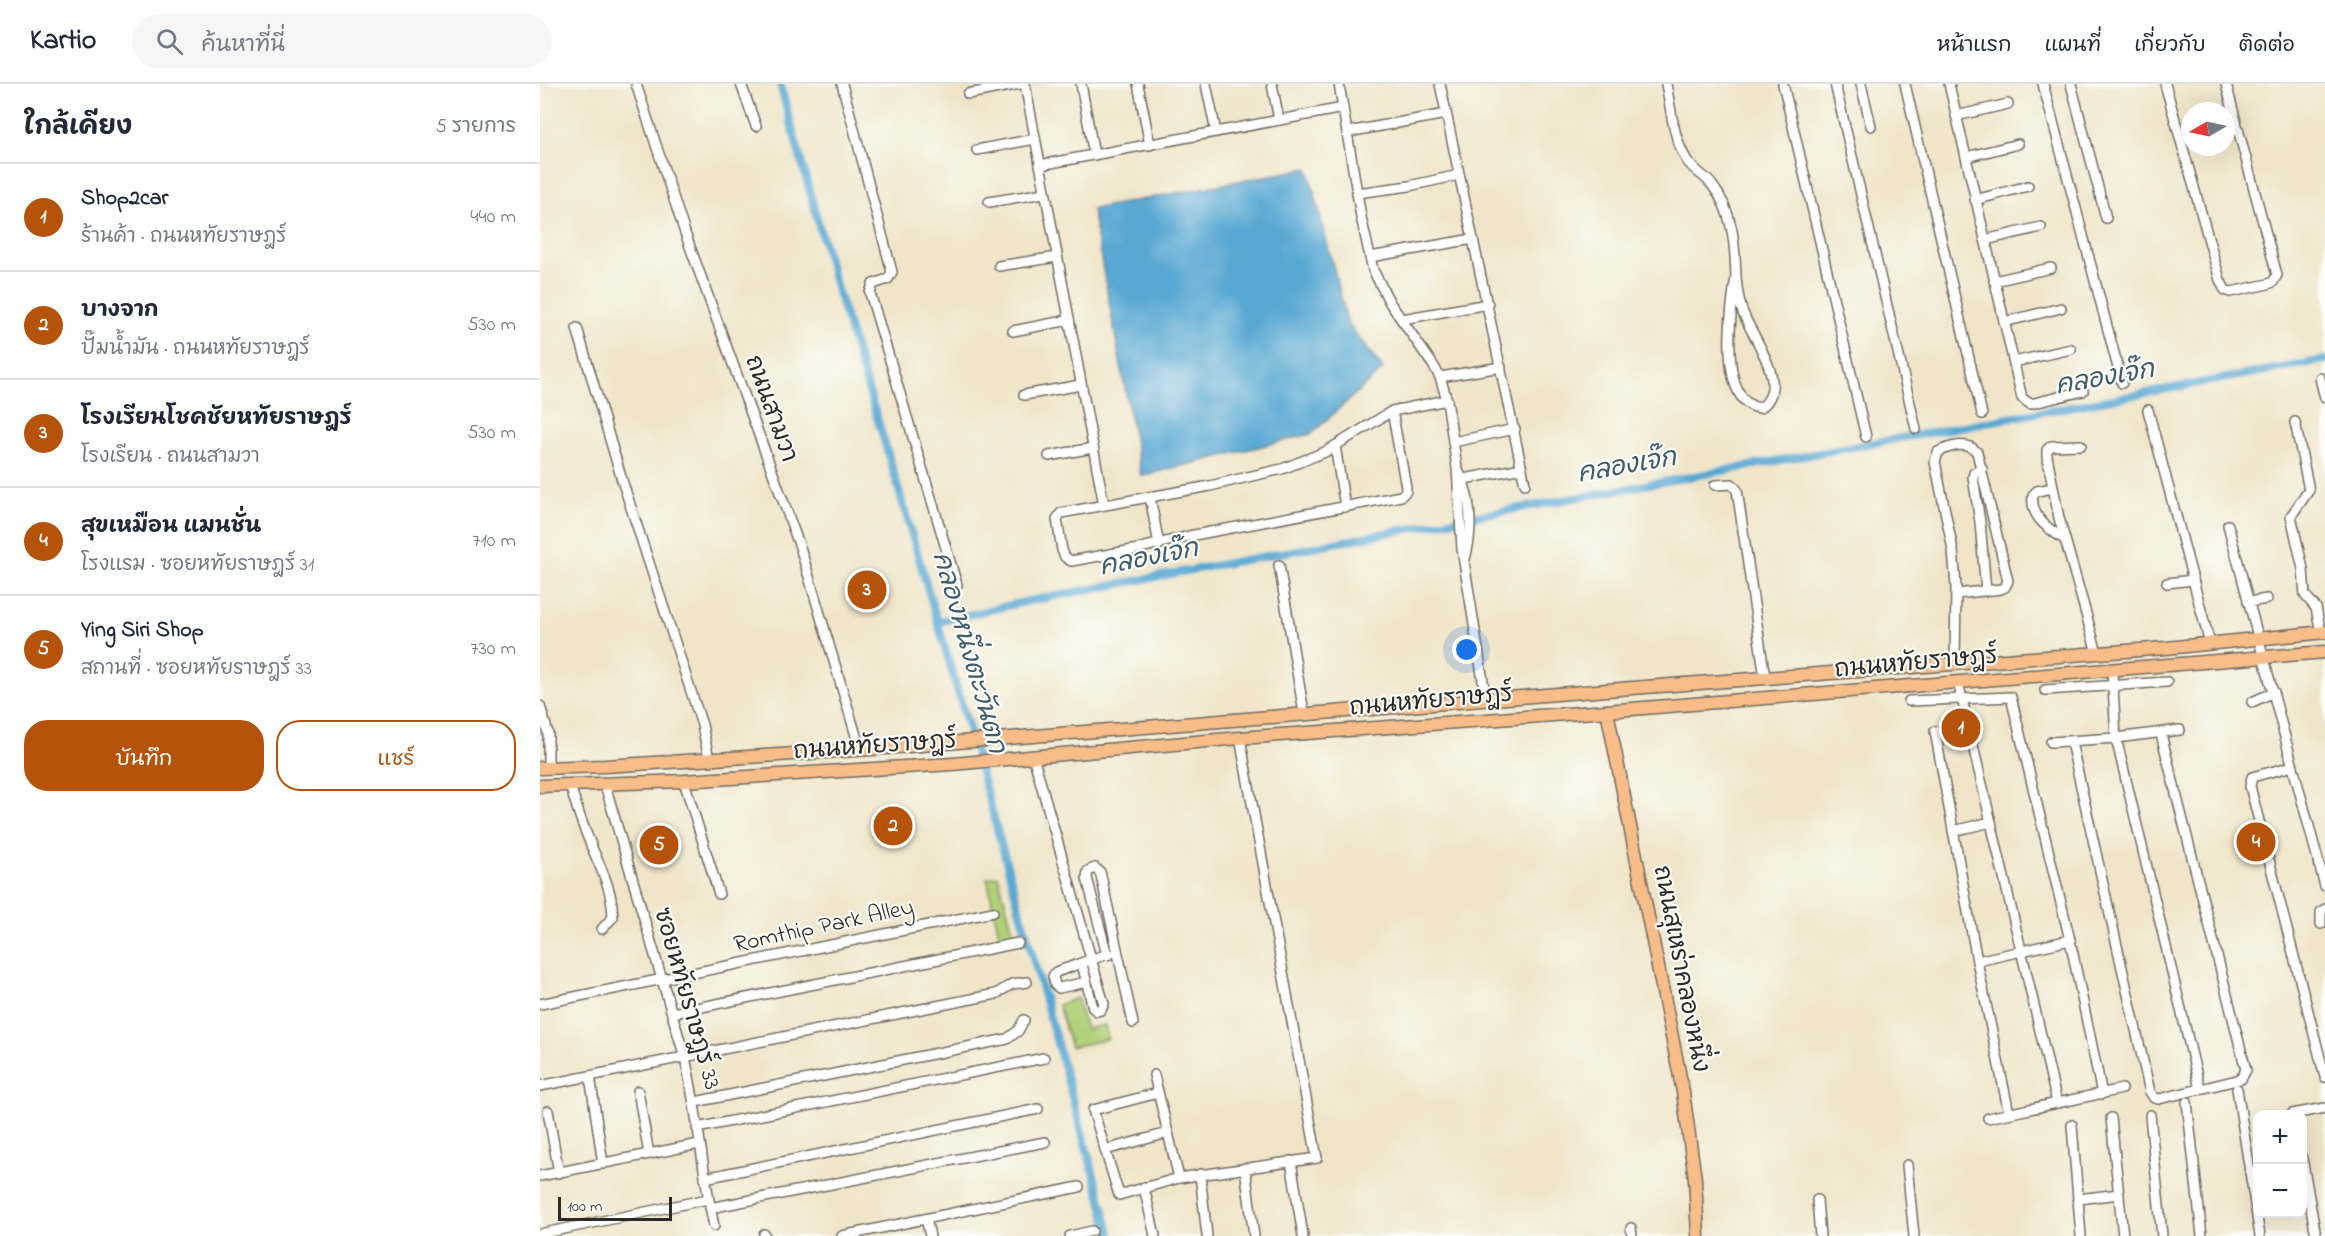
<!DOCTYPE html>
<html lang="th">
<head>
<meta charset="utf-8">
<style>
	:root { --surface:#fff; --page:#f6f6f7; --text:#1f2937; --muted:#747a83; --line:#e0e1e3; --accent:#b45309 }
	body { margin:0; font-family:"Indie Flower","Playpen Sans Thai",sans-serif; background:var(--page); color:var(--text) }
	.controls { position:absolute; right:18px; bottom:18px; display:grid; overflow:hidden; border-radius:12px; box-shadow:0 6px 24px #0002 }
	.controls button { width:54px; height:54px; display:grid; place-items:center; padding:0; border:0; border-bottom:2px solid var(--line); background:var(--surface); color:var(--text); font:30px sans-serif }
	.compass { position:absolute; left:1641px; top:18px; width:54px; height:54px; border-radius:50%; background:var(--surface); box-shadow:0 6px 24px #0002; rotate:261deg }
	.scale { position:absolute; left:18px; bottom:15px; width:114px; box-sizing:border-box; padding-left:6px; border:3px solid #2b2b2b; border-top:0; font-size:16px; line-height:21px; white-space:nowrap; color:#2b2b2b; -webkit-text-stroke:4px #fdfcf7; paint-order:stroke }
	.you { position:absolute; left:927px; top:566px; width:21px; height:21px; margin:-15px; border:4px solid #fff; border-radius:50%; background:#1a73e8; box-shadow:0 0 0 9px #1a73e833 }
	.badge { display:grid; place-items:center; width:39px; height:39px; border-radius:50%; background:var(--accent); color:#fff; font-size:20px; font-weight:700 }
	.pin { position:absolute; translate:-50% -50%; border:3px solid #fff; box-shadow:0 2px 6px #0006 }
	.list { margin:0; padding:0; list-style:none }
	h2 { display:flex; justify-content:space-between; align-items:center; height:78px; margin:0; padding:0 24px; font-size:26px }
	h2 small { font-size:20px; font-weight:400; color:var(--muted) }
	.list li { display:grid; grid-template-columns:39px 1fr auto; gap:18px; align-items:center; box-sizing:border-box; height:108px; padding:0 24px; border-top:2px solid var(--line) }
	.list b { display:block; font-size:22px; white-space:nowrap }
	.list p { margin:0; font-size:20px; white-space:nowrap; color:var(--muted) }
	.list em { font-size:20px; font-style:normal; color:var(--muted) }
	.actions { display:flex; gap:12px; padding:18px 24px }
	.actions a { flex:1; padding:14px 0; border:2px solid var(--accent); border-radius:24px; text-align:center; font-size:21px; color:var(--accent) }
	.actions .main { background:var(--accent); color:#fff }
	.icon { flex:none; width:33px; height:33px; fill:none; stroke:currentColor; stroke-width:2; stroke-linecap:round; stroke-linejoin:round }
	.map { position:relative; flex:none; width:1785px; height:1152px; overflow:hidden }
	header { display:flex; align-items:center; gap:36px; box-sizing:border-box; height:84px; padding:0 30px; background:var(--surface); border-bottom:2px solid var(--line) }
	header strong { font-size:28px }
	nav { display:flex; gap:33px; margin-inline-start:auto; font-size:21px }
	.search { width:420px; height:54px; background:var(--page); display:flex; align-items:center; gap:15px; box-sizing:border-box; padding:0 21px; border-radius:33px; color:var(--muted); font-size:22px }
	main { display:flex }
	aside { flex:1; background:var(--surface) }
	.map>svg:first-child { display:block }
	.green { fill:#b0d077; stroke:#6e7e51; stroke-width:1.5 }
	.water { fill:#59a8d3; stroke:#426a7f; stroke-width:1.5 }
	.lines { fill:none; stroke-linecap:round; stroke-linejoin:round }
	.canal { stroke:#59a8d3; stroke-width:8 }
	.minor-casing { stroke:#706c62; stroke-width:12 }
	.major-casing { stroke:#706c62; stroke-width:15 }
	.minor { stroke:#fff; stroke-width:9 }
	.major { stroke:#f8bd88; stroke-width:12 }
	.labels { text-anchor:middle; dominant-baseline:central; stroke-width:4.5; stroke-linejoin:round; paint-order:stroke }
	.street-label { font-size:24px; fill:#2b2b2b; stroke:#fdfcf7 }
	.water-label { font-size:26px; font-style:italic; fill:#3d5d6e; stroke:#fdfcf7 }
</style>
</head>
<body>
<header>
<strong>Kartio</strong>
<div class="search"><svg class="icon" aria-label="search" viewBox="0 0 24 24"><circle cx="10" cy="10" r="6"/><path d="M15 15l6 6"/></svg>ค้นหาที่นี่</div>
<nav><a>หน้าแรก</a><a>แผนที่</a><a>เกี่ยวกับ</a><a>ติดต่อ</a></nav>
</header>
<main>
<aside>
<h2>ใกล้เคียง<small>5 รายการ</small></h2>
<ul class="list">
<li><span class="badge">1</span><div><b>Shop2car</b><p>ร้านค้า · ถนนหทัยราษฎร์</p></div><em>440 m</em></li>
<li><span class="badge">2</span><div><b>บางจาก</b><p>ปั๊มน้ำมัน · ถนนหทัยราษฎร์</p></div><em>530 m</em></li>
<li><span class="badge">3</span><div><b>โรงเรียนโชคชัยหทัยราษฎร์</b><p>โรงเรียน · ถนนสามวา</p></div><em>530 m</em></li>
<li><span class="badge">4</span><div><b>สุขเหมือน แมนชั่น</b><p>โรงแรม · ซอยหทัยราษฎร์ 31</p></div><em>710 m</em></li>
<li><span class="badge">5</span><div><b>Ying Siri Shop</b><p>สถานที่ · ซอยหทัยราษฎร์ 33</p></div><em>730 m</em></li>
</ul>
<div class="actions"><a class="main">บันทึก</a><a>แชร์</a></div>
</aside>
<div class="map">
<svg width="1785" height="1152" viewBox="0 0 1785 1152">
	<rect width="100%" height="100%" fill="#fdfcf7"/>
	<filter id="ink" filterUnits="userSpaceOnUse"><feTurbulence type="fractalNoise" baseFrequency=".0167" numOctaves="2"/><feDisplacementMap in="SourceGraphic" scale="12" xChannelSelector="R" yChannelSelector="G"/><feConvolveMatrix kernelMatrix="1 2 1 2 8 2 1 2 1" color-interpolation-filters="sRGB"/></filter>
	<filter id="wash" filterUnits="userSpaceOnUse"><feTurbulence type="fractalNoise" baseFrequency=".008" numOctaves="4" result="noise"/><feDisplacementMap in="SourceGraphic" scale="24" xChannelSelector="R" yChannelSelector="G"/><feGaussianBlur stdDeviation="1.35" result="paint"/><feColorMatrix in="noise" values="0 0 0 0 0 0 0 0 0 0 0 0 0 0 0 0 0 1.4 0 .05"/><feComposite in="paint" operator="in"/></filter>
	<g filter="url(#wash)">
		<rect width="100%" height="100%" fill="#f0e5c9"/>
		<g class="green">
			<path d="M 458,792 L 476,858 L 461,860 L 447,794 Z"/>
			<path d="M 537,914 L 546,945 L 565,941 L 568,955 L 531,963 L 518,921 Z"/>
		</g>
		<path class="water" d="M 768,84 L 808,240 L 843,285 L 771,350 L 601,392 L 552,125 Z"/>
		<g class="lines">
			<g class="canal">
				<path d="M 240,0 L 293,192 L 347,366 L 429,645 L 571,1152"/>
				<path d="M 397,538 L 489,517 L 910,437 L 1785,276"/>
			</g>
		</g>
	</g>
	<g filter="url(#ink)">
		<g class="lines">
			<defs>
				<g id="minor">
					<path d="M 96,0 L 145,149 L 261,466 L 320,665"/>
					<path d="M 201,0 L 216,42"/>
					<path d="M 302,0 L 352,188 L 348,195 L 333,200 L 330,209 L 417,501"/>
					<path d="M 485,0 L 564,421"/>
					<path d="M 541,0 L 554,71"/>
					<path d="M 598,0 L 610,61"/>
					<path d="M 666,0 L 676,48"/>
					<path d="M 732,0 L 739,36"/>
					<path d="M 799,0 L 821,133 L 833,186 L 850,219 L 893,281 L 900,293 L 907,316 L 917,384 L 922,465 L 946,616"/>
					<path d="M 900,0 L 985,400"/>
					<path d="M 1126,0 C 1131,25 1133,53 1146,75 C 1152,86 1165,91 1172,101 C 1193,127 1195,160 1196,193"/>
					<path d="M 1243,0 L 1326,353"/>
					<path d="M 1295,0 L 1376,345"/>
					<path d="M 1321,0 L 1331,42"/>
					<path d="M 1365,0 L 1442,330"/>
					<path d="M 1409,0 L 1482,314 L 1490,320 L 1543,307"/>
					<path d="M 1503,0 L 1582,299"/>
					<path d="M 1531,0 L 1566,134"/>
					<path d="M 1625,0 L 1680,196 L 1685,206 L 1691,208 L 1728,200 L 1733,198 L 1737,191 L 1686,0"/>
					<path d="M 428,10 L 480,0"/>
					<path d="M 1416,32 L 1468,20"/>
					<path d="M 808,48 L 906,30"/>
					<path d="M 437,66 L 495,55"/>
					<path d="M 1426,73 L 1478,60"/>
					<path d="M 500,81 L 803,24"/>
					<path d="M 817,109 L 869,102 L 919,91"/>
					<path d="M 1435,116 L 1488,102"/>
					<path d="M 449,118 L 504,109"/>
					<path d="M 1445,156 L 1501,143"/>
					<path d="M 830,173 L 933,155"/>
					<path d="M 459,182 L 517,173"/>
					<path d="M 1196,193 C 1197,204 1198,215 1202,226 C 1210,251 1253,302 1220,324 C 1177,319 1191,223 1196,193 Z"/>
					<path d="M 1454,197 L 1511,184"/>
					<path d="M 862,235 L 948,220"/>
					<path d="M 1464,238 L 1521,224"/>
					<path d="M 37,244 L 82,396 L 162,641 L 169,675"/>
					<path d="M 473,247 L 529,236"/>
					<path d="M 1474,278 L 1531,265"/>
					<path d="M 900,293 L 961,283"/>
					<path d="M 1780,294 L 1785,314"/>
					<path d="M 484,311 L 541,301"/>
					<path d="M 1608,326 L 1670,560"/>
					<path d="M 852,327 L 866,403 L 866,407 L 861,412 L 649,452 L 593,466 L 531,477 L 525,473 L 522,466 L 517,435 L 521,429 L 670,402 L 742,385 L 785,368 L 852,327 L 907,316"/>
					<path d="M 1755,338 L 1769,406 L 1751,432 L 1763,485 L 1765,511 L 1776,524 L 1781,549"/>
					<path d="M 913,358 L 975,345"/>
					<path d="M 1541,361 L 1511,362 L 1507,366 L 1507,372 L 1519,434 L 1557,569"/>
					<path d="M 795,362 L 805,423"/>
					<path d="M 509,372 L 553,364"/>
					<path d="M 1442,385 L 1434,389 L 1433,393 L 1440,438 L 1446,507"/>
					<path d="M 918,386 C 932,413 933,447 925,475"/>
					<path d="M 919,396 L 982,384"/>
					<path d="M 1175,401 L 1192,400 L 1197,406 L 1225,594"/>
					<path d="M 1513,404 L 1497,407 L 1493,411 C 1490,434 1508,444 1525,456"/>
					<path d="M 610,413 L 619,461"/>
					<path d="M 1688,441 L 1785,802"/>
					<path d="M 739,481 L 764,629"/>
					<path d="M 1627,499 L 1653,496"/>
					<path d="M 1708,518 L 1727,515"/>
					<path d="M 1415,580 L 1416,502 L 1413,466 L 1395,378 L 1398,368 C 1410,362 1427,357 1437,368 L 1468,497 L 1465,503 L 1461,505 L 1416,510"/>
					<path d="M 1572,586 L 1576,654 L 1660,1005"/>
					<path d="M 1418,598 L 1517,1019"/>
					<path d="M 1505,606 L 1627,598"/>
					<path d="M 1369,617 L 1471,613 L 1530,856 L 1562,1010"/>
					<path d="M 1712,618 L 1734,608"/>
					<path d="M 0,622 L 8,649 L 8,683"/>
					<path d="M 1395,647 L 1437,877 L 1469,1029"/>
					<path d="M 1511,658 L 1576,654 L 1640,646"/>
					<path d="M 1531,658 L 1610,1008 L 1614,1014 L 1619,1015 L 1701,995 L 1706,986 L 1621,650"/>
					<path d="M 493,672 L 564,920 L 561,926 L 557,927 L 553,924 L 542,880"/>
					<path d="M 1753,682 L 1712,693 L 1710,702 L 1785,993"/>
					<path d="M 144,697 L 179,810"/>
					<path d="M 30,701 C 35,718 40,735 47,751 C 58,781 72,800 73,833 L 62,845"/>
					<path d="M 65,701 L 145,974 C 158,1029 162,1086 174,1142"/>
					<path d="M 1413,747 L 1451,738"/>
					<path d="M 1781,840 L 1781,828 L 1785,825"/>
					<path d="M 567,871 L 547,794 L 548,787 L 555,784 L 560,788 L 562,796 L 593,939"/>
					<path d="M 1437,877 L 1530,856"/>
					<path d="M 547,898 L 519,904 L 515,901 L 513,892 L 516,888 C 535,882 551,874 570,870"/>
					<path d="M 0,920 L 453,828"/>
					<path d="M 132,929 L 478,859"/>
					<path d="M 614,991 L 639,1094 L 777,1074 L 700,654"/>
					<path d="M 50,992 L 63,1080"/>
					<path d="M 0,1002 L 456,910 L 472,900 L 487,898"/>
					<path d="M 1697,1005 L 1720,1152"/>
					<path d="M 98,1007 L 109,1070"/>
					<path d="M 618,1009 L 553,1026 L 579,1111 L 639,1094"/>
					<path d="M 155,1018 L 467,955 L 478,947 L 484,936"/>
					<path d="M 1647,1018 L 1662,1152"/>
					<path d="M 8,1027 L 19,1089"/>
					<path d="M 1752,1030 L 1785,1024"/>
					<path d="M 1610,1031 L 1622,1152"/>
					<path d="M 1448,1034 L 1582,1005"/>
					<path d="M 1571,1034 L 1583,1152"/>
					<path d="M 1532,1041 L 1541,1152"/>
					<path d="M 157,1044 L 504,974"/>
					<path d="M 565,1066 L 628,1049"/>
					<path d="M 1762,1074 L 1776,1152"/>
					<path d="M 751,1077 L 763,1152"/>
					<path d="M 1367,1081 L 1374,1152"/>
					<path d="M 705,1084 L 714,1152"/>
					<path d="M 660,1090 L 667,1152"/>
					<path d="M 0,1092 L 159,1060"/>
					<path d="M 165,1094 L 498,1025"/>
					<path d="M 604,1103 L 615,1152"/>
					<path d="M 1538,1115 L 1579,1110"/>
					<path d="M 1277,1116 L 1280,1152"/>
					<path d="M 170,1124 L 505,1058"/>
					<path d="M 386,1135 L 390,1152"/>
					<path d="M 1091,1144 L 1092,1152"/>
					<path d="M 0,1150 L 168,1115"/>
					<path d="M 224,1150 L 225,1152"/>
					<path d="M 302,1152 L 539,1103"/>
					<path d="M 530,1152 L 552,1147"/>
				</g>
				<g id="major">
					<path d="M 1067,627 L 1143,1008 L 1155,1095 L 1158,1152"/>
					<path d="M 0,684 L 65,682 L 332,665 L 1092,604 L 1626,564 L 1785,548"/>
					<path d="M 0,702 L 144,697 L 412,680 L 700,654 L 1067,627 L 1785,568"/>
				</g>
			</defs>
			<use href="#minor" class="minor-casing"/>
			<use href="#major" class="major-casing"/>
			<use href="#minor" class="minor"/>
			<use href="#major" class="major"/>
		</g>
	</g>
	<g class="labels">
		<g class="street-label">
			<text transform="translate(230 325) rotate(70)">ถนนสามวา</text>
			<text transform="translate(1376 580) rotate(-5)">ถนนหทัยราษฎร์</text>
			<text transform="translate(891 618) rotate(-5)">ถนนหทัยราษฎร์</text>
			<text transform="translate(335 663) rotate(-4)">ถนนหทัยราษฎร์</text>
			<text transform="translate(284 843) rotate(-12)">Romthip Park Alley</text>
			<text transform="translate(1140 885) rotate(79)">ถนนสุเหร่าคลองหนึ่ง</text>
			<text transform="translate(146 915) rotate(74)">ซอยหทัยราษฎร์ 33</text>
		</g>
		<g class="water-label">
			<text transform="translate(1565 295) rotate(-10)">คลองเจ๊ก</text>
			<text transform="translate(1087 383) rotate(-10)">คลองเจ๊ก</text>
			<text transform="translate(609 475) rotate(-11)">คลองเจ๊ก</text>
			<text transform="translate(428 569) rotate(74)">คลองหนึ่งตะวันตก</text>
		</g>
	</g>
</svg>
<div class="controls">
<button>+</button>
<button>−</button>
</div>
<svg class="compass" viewBox="-18 -18 36 36"><path d="M0-13l5 13h-10z" fill="#e53935"/><path d="M0 13l5-13h-10z" fill="#747a83"/></svg>
<div class="scale">100 m</div>
<div class="you"></div>
<div class="pin badge" style="left:1421px;top:644px">1</div>
<div class="pin badge" style="left:353px;top:742px">2</div>
<div class="pin badge" style="left:327px;top:506px">3</div>
<div class="pin badge" style="left:1716px;top:758px">4</div>
<div class="pin badge" style="left:119px;top:761px">5</div>
</div>
</main>
</body>
</html>
